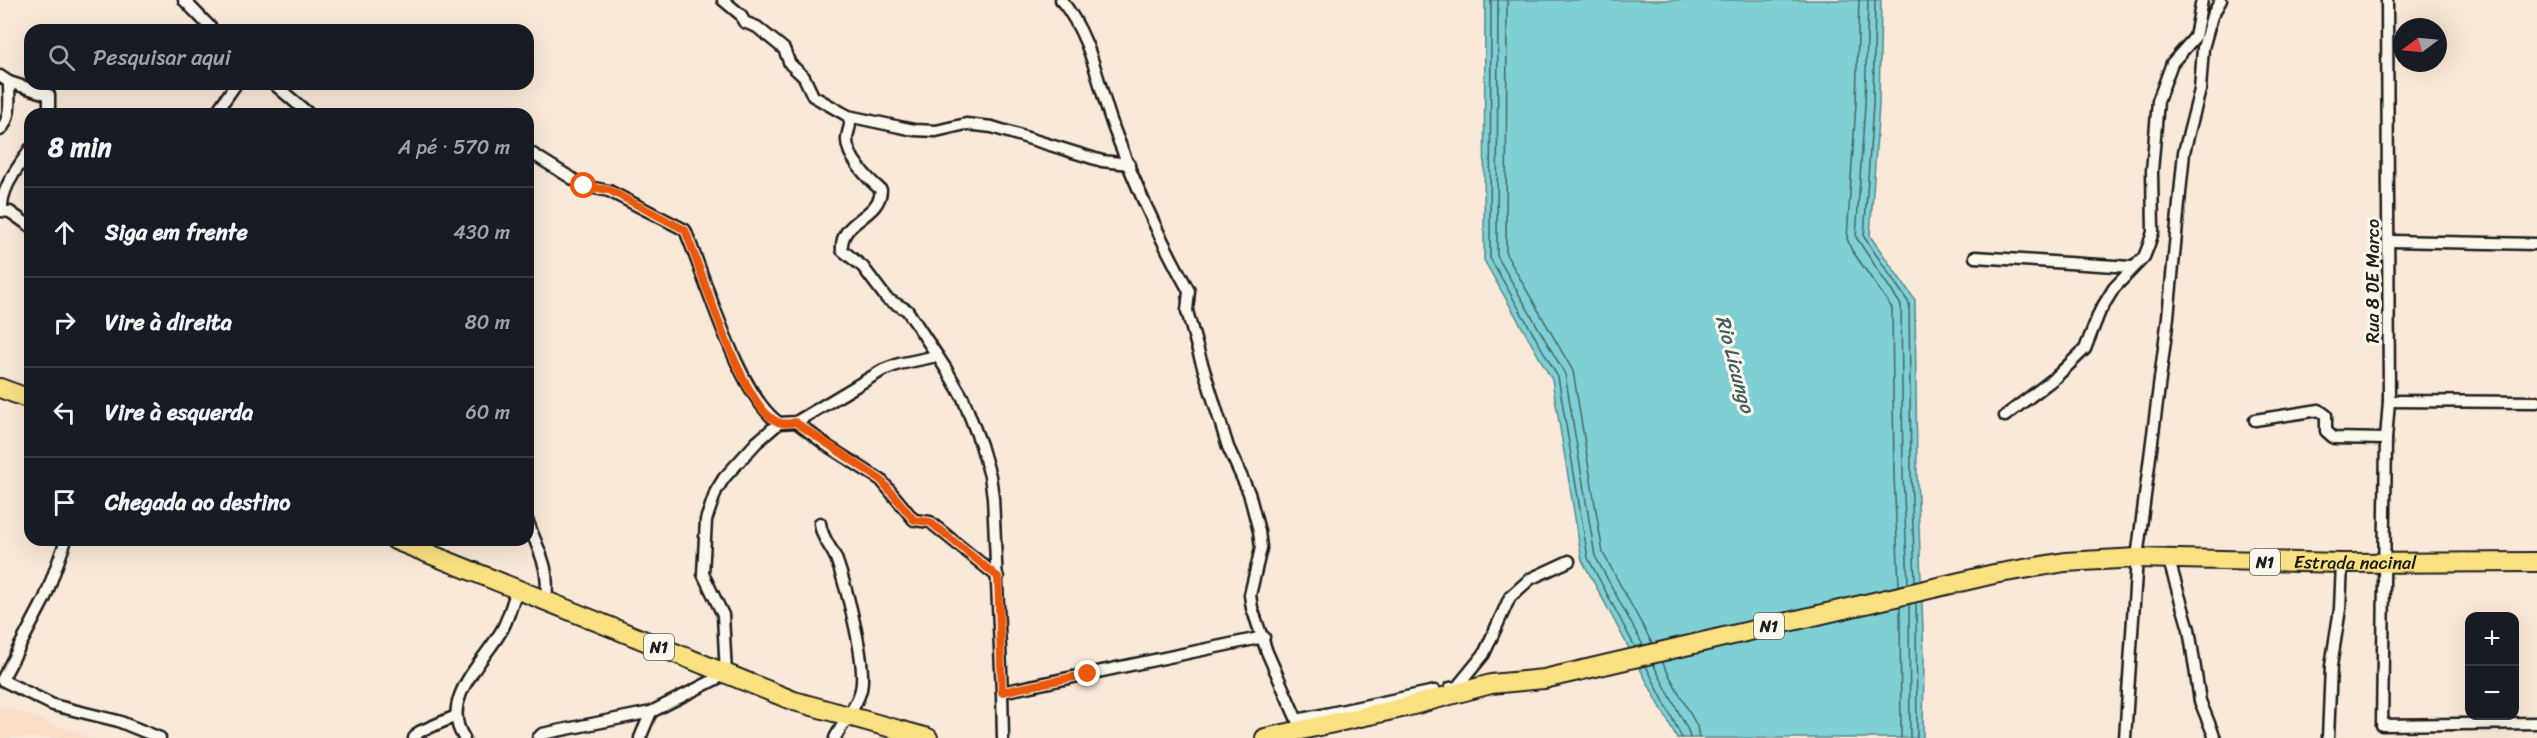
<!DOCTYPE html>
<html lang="pt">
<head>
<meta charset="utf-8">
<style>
	:root { --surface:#171b24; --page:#242831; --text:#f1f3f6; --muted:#9ea1a6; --line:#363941 }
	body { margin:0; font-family:Sriracha,sans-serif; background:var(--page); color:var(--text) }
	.controls { position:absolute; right:18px; bottom:18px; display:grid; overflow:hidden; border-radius:12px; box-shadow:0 6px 24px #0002 }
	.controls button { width:54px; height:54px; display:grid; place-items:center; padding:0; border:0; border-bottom:2px solid var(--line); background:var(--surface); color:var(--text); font:30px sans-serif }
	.compass { position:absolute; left:2393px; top:18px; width:54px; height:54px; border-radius:50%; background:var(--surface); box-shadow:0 6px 24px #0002; rotate:254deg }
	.stop { position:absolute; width:18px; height:18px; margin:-14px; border:4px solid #ea580c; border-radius:50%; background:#fff }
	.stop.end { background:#ea580c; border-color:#fff; box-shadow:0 2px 6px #0008 }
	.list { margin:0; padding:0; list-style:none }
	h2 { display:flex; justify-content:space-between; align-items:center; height:78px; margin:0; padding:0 24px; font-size:26px }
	h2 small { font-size:20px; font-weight:400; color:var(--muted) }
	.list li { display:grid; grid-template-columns:39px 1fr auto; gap:18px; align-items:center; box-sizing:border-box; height:90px; padding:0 24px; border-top:2px solid var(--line) }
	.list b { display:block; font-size:22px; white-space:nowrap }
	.list em { font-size:20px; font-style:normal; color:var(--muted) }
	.icon { flex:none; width:33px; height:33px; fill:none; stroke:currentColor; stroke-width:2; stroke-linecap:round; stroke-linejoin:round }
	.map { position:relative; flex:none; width:2537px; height:738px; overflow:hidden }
	.search { position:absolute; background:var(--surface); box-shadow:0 6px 24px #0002; left:24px; top:24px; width:510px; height:66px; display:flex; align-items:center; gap:15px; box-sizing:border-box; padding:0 21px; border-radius:18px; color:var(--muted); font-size:22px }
	.panel { position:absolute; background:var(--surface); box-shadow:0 6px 24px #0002; left:24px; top:108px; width:510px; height:438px; border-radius:18px }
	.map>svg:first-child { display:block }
	.built { fill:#f9dfca }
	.water { fill:#7fd0d5; stroke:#57888b; stroke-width:1.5 }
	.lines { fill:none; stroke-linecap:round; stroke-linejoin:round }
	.shore { stroke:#446466; stroke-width:1.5 }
	.minor-casing { stroke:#1c1c1c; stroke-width:15 }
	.trunk-casing { stroke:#1c1c1c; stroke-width:22 }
	.minor { stroke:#fbf7ec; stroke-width:10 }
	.trunk { stroke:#f9e181; stroke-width:18 }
	.route { stroke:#ea580c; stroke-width:8 }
	.labels { text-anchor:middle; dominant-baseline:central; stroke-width:6; stroke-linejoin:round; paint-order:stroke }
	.shield { fill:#fbf7ec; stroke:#5f5e5a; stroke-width:1.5 }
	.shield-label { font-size:16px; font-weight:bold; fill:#1c1c1c }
	.street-label { font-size:18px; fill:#1c1c1c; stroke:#fbf7ec }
	.water-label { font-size:20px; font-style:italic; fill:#3f5b5d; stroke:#fbf7ec }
</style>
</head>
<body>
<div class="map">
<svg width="2537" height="738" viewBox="0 0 2537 738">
	<rect width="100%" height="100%" fill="#fae9d8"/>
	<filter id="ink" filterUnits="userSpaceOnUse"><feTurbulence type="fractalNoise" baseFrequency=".0167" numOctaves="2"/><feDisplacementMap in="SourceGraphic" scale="12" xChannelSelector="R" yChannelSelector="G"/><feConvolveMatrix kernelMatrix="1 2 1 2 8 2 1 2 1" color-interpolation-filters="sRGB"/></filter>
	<g filter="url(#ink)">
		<path class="built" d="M 0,705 L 93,738 L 0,738 Z"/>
		<path class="water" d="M 1485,0 L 1881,0 L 1879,105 L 1870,236 L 1915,300 L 1917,475 L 1924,656 L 1923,738 L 1677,738 L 1582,560 L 1552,380 L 1484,260 Z"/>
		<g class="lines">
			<g class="shore">
				<path d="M 1491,0 L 1490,258 L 1558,377 L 1588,558 L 1635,647"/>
				<path d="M 1498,0 L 1497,256 L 1565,374 L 1595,556 L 1643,645"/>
				<path d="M 1507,0 L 1506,254 L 1573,371 L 1603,553 L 1652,643"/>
				<path d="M 1859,0 L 1856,104 L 1847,238 L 1851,249 L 1892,308 L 1894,475 L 1899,585"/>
				<path d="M 1868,0 L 1865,105 L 1856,237 L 1901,305 L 1903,475 L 1908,583"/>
				<path d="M 1875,0 L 1873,105 L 1864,237 L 1909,303 L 1911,475 L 1915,582"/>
				<path d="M 1916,603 L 1917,738"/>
				<path d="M 1909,605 L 1910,738"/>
				<path d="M 1900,607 L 1901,738"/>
				<path d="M 1662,662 L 1697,726 L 1699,738"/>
				<path d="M 1653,664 L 1688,730 L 1690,738"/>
				<path d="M 1646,666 L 1682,738"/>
			</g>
			<defs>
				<g id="minor">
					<path d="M 184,0 L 213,30"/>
					<path d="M 723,0 L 741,15 L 744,22 L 757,27 L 784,49 L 790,64 L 804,77 L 813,96 L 848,116 C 853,126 847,130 847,139 C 846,156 868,179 881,190 C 880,218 839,220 842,250 L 863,267 L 887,299 L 907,310 L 946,369 L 963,398 L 981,445 L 990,476 L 993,497 L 1002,692 L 1264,637"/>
					<path d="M 1061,0 C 1093,39 1098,88 1116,134 C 1136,187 1161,241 1189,291 L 1187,311 L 1199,354 L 1228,447 L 1249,493 L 1259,531 L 1261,548 L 1250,595 L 1252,608 L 1267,652 L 1297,720 L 1300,730 L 1297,733"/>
					<path d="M 2387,0 L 2389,401 L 2386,439 L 2382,725 L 2537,723"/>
					<path d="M 0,76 L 9,82 L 49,95 L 49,114"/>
					<path d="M 274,84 L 309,114"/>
					<path d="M 215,114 L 236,84"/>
					<path d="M 848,116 L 914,130 L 936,131 L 966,124 L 992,127 L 1102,161 L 1129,164"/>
					<path d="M 0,130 C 12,119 9,98 9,82"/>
					<path d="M 30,149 C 19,167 0,188 2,211 L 10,212 L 30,226"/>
					<path d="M 528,151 L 584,186 L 609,191 L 685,230 C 706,279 738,395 779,423 L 796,422 L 883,370 L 899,364 L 937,356"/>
					<path d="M 2390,241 L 2537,244"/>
					<path d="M 1975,257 L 2131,267"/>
					<path d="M 2389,401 L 2537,402"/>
					<path d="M 2005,416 L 2056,377 L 2085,349 L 2100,311 L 2114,288 L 2144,257 L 2148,247 L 2153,232 L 2152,171 L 2158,101 L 2172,63 L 2195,37 L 2202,0"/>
					<path d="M 2255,420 L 2319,410 L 2326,415 L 2326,431 L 2334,438 L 2386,439"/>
					<path d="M 796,422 L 829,447 L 881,480 L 914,520 L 930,522 L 998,577"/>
					<path d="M 528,522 C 539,553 550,566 546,600"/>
					<path d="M 820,523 C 822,540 832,547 837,561 C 846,587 869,669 860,693 C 855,709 842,724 835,738"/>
					<path d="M 66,540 L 45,598 L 2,680 L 53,705 L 118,721 L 160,738"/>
					<path d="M 2169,561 L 2189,629 L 2200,701 L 2215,738"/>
					<path d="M 1450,688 L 1457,687 L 1484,654 L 1510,597 L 1530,579 L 1569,561"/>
					<path d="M 1002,692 L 1003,738"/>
					<path d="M 1297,720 L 1435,691"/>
					<path d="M 414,738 L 419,732 L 456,716"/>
					<path d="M 464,738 C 438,699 486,660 503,628 C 509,616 513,601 517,589"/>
					<path d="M 538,738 L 542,734 L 651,712"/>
					<path d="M 640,738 L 651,712 L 726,674 L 723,615 L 703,574 L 706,520 L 716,491 L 724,478 L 757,442 L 779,423"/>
					<path d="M 2125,738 L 2137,558 L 2168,317 L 2184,152 L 2200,90 L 2203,48 L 2212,16 L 2221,0"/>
					<path d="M 2328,738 L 2331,666 L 2340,609 L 2342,563"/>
				</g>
				<g id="trunk">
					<path d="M 0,388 L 30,399"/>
					<path d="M 395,540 L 794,701 L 928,738"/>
					<path id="s1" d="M 1265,738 L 1406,707 L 1491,684 L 1544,679 L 1994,574 L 2065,562 L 2137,558 L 2342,563 L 2537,562"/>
				</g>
			</defs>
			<use href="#minor" class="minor-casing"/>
			<use href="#trunk" class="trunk-casing"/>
			<use href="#minor" class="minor"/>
			<use href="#trunk" class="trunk"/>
		</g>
	</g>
	<g class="lines" filter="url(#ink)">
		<path class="route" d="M 584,186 L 609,190 L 685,230 C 703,274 737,389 770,417 C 778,424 786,425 795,422 L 881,480 L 914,520 L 930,522 L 998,577 L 1002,692 L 1088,674"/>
	</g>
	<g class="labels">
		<g class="shield">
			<rect x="2250" y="549" width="30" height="26" rx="4.5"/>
			<rect x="1754" y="613" width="30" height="26" rx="4.5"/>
			<rect x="644" y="634" width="30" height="26" rx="4.5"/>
		</g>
		<g class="shield-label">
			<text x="2265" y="562">N1</text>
			<text x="1769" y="626">N1</text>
			<text x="659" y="647">N1</text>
		</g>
		<g class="street-label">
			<text transform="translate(2373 281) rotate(-90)">Rua 8 DE Marco</text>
			<text stroke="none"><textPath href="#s1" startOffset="1110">Estrada nacinal</textPath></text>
		</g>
		<g class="water-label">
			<text transform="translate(1735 364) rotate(75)">Rio Licungo</text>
		</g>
	</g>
</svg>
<div class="controls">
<button>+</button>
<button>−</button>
</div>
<svg class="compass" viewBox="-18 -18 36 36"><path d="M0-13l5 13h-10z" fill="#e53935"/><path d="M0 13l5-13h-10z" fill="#9ea1a6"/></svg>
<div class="stop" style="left:584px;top:186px"></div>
<div class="stop end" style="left:1088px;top:674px"></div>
<div class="search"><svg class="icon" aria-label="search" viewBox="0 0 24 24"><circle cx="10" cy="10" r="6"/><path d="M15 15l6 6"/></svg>Pesquisar aqui</div>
<section class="panel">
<h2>8 min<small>A pé · 570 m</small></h2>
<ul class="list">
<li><svg class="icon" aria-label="ahead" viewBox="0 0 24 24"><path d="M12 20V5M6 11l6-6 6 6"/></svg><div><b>Siga em frente</b></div><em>430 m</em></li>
<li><svg class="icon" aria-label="right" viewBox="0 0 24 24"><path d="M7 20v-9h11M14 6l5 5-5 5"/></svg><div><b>Vire à direita</b></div><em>80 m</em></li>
<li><svg class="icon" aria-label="left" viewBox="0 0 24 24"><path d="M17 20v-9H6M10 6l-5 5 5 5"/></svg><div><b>Vire à esquerda</b></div><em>60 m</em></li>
<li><svg class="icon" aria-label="arrive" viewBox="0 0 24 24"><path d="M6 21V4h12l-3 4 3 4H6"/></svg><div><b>Chegada ao destino</b></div></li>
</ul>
</section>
</div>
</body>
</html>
